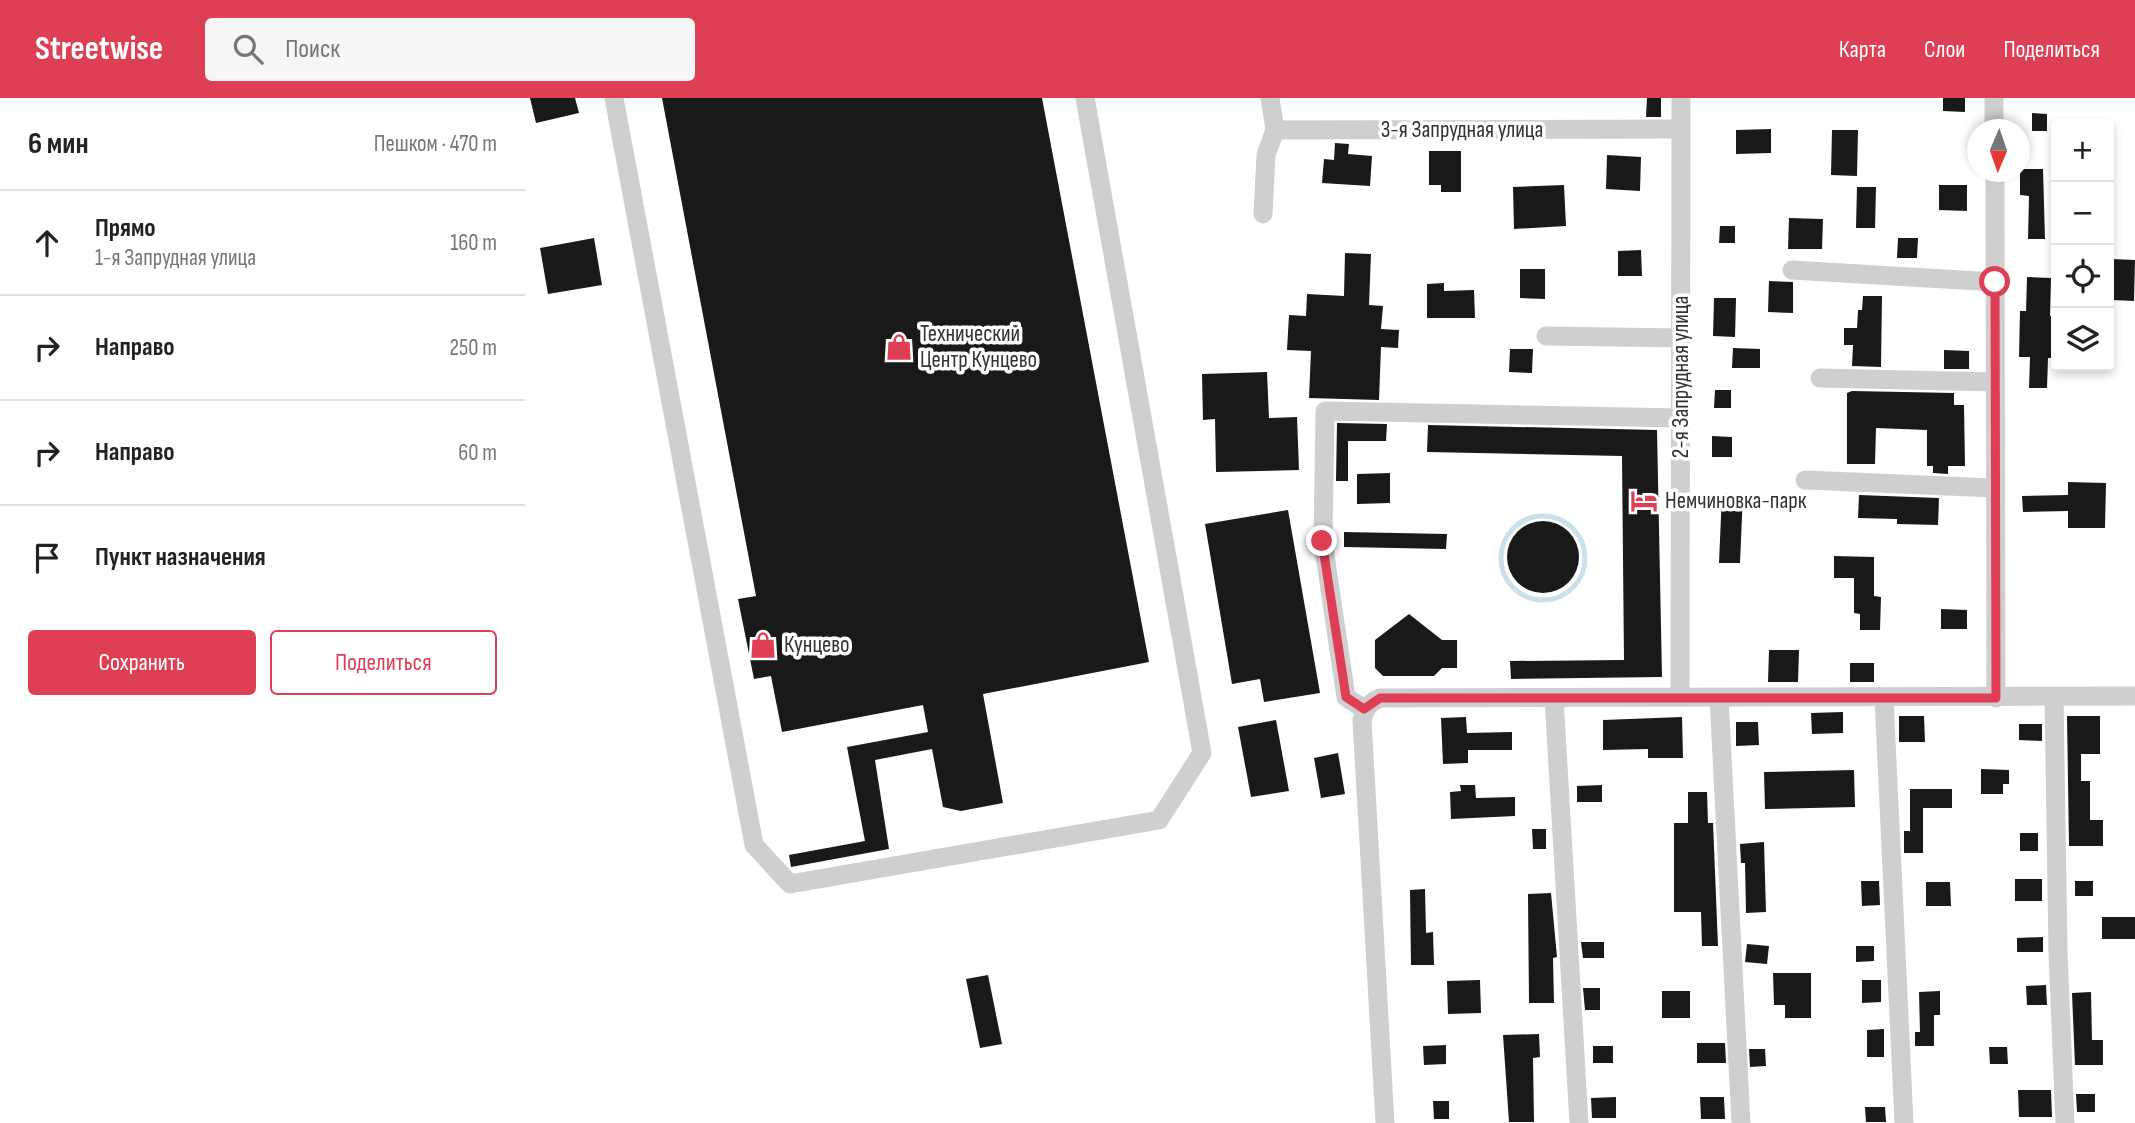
<!DOCTYPE html>
<html lang="ru">
<head>
<meta charset="utf-8">
<style>
	:root { --surface:#fff; --page:#f6f6f6; --text:#222; --muted:#767676; --line:#e0e0e0; --accent:#de3f54 }
	body { margin:0; font-family:"Sofia Sans Condensed",sans-serif; background:var(--page); color:var(--text) }
	.controls { position:absolute; right:21px; top:21px; display:grid; overflow:hidden; border-radius:7px; box-shadow:0 4px 10px #0003 }
	.controls button { width:63px; height:63px; display:grid; place-items:center; padding:0; border:0; border-bottom:2px solid var(--line); background:var(--surface); color:var(--text); font:35px sans-serif }
	.compass { position:absolute; left:1442px; top:21px; width:63px; height:63px; border-radius:50%; background:var(--surface); box-shadow:0 4px 10px #0003; rotate:182deg }
	.stop { position:absolute; width:21px; height:21px; margin:-16px; border:5px solid #de3f54; border-radius:50%; background:#fff }
	.stop.end { background:#de3f54; border-color:#fff; box-shadow:0 2px 7px #0008 }
	.list { margin:0; padding:0; list-style:none }
	h2 { display:flex; justify-content:space-between; align-items:center; height:91px; margin:0; padding:0 28px; font-size:30px }
	h2 small { font-size:23px; font-weight:400; color:var(--muted) }
	.list li { display:grid; grid-template-columns:46px 1fr auto; gap:21px; align-items:center; box-sizing:border-box; height:105px; padding:0 28px; border-top:2px solid var(--line) }
	.list b { display:block; font-size:26px; white-space:nowrap }
	.list p { margin:0; font-size:23px; white-space:nowrap; color:var(--muted) }
	.list em { font-size:23px; font-style:normal; color:var(--muted) }
	.actions { display:flex; gap:14px; padding:21px 28px }
	.actions a { flex:1; padding:16px 0; border:2px solid var(--accent); border-radius:7px; text-align:center; font-size:24px; color:var(--accent) }
	.actions .main { background:var(--accent); color:#fff }
	.icon { flex:none; width:38px; height:38px; fill:none; stroke:currentColor; stroke-width:2; stroke-linecap:round; stroke-linejoin:round }
	.map { position:relative; flex:none; width:1610px; height:1025px; overflow:hidden }
	header { display:flex; align-items:center; gap:42px; box-sizing:border-box; height:98px; padding:0 35px; background:var(--accent); color:#fff }
	header strong { font-size:33px }
	nav { display:flex; gap:38px; margin-inline-start:auto; font-size:24px }
	.search { width:490px; height:63px; background:var(--page); display:flex; align-items:center; gap:18px; box-sizing:border-box; padding:0 24px; border-radius:7px; color:var(--muted); font-size:26px }
	main { display:flex }
	aside { flex:1; background:var(--surface) }
	.map>svg:first-child { display:block }
	.lines { fill:none; stroke-linecap:round; stroke-linejoin:round }
	.stream { stroke:#cce0ea; stroke-width:5 }
	.building { fill:#191919 }
	.minor { stroke:#cfcfcf; stroke-width:19 }
	.route { stroke:#de3f54; stroke-width:9 }
	.labels { text-anchor:middle; dominant-baseline:central; stroke-width:7; stroke-linejoin:round; paint-order:stroke }
	.street-label { font-size:23px; fill:#323232; stroke:#fff }
	.poi-label { font-size:23px; fill:#323232; stroke:#fff; text-anchor:start }
</style>
</head>
<body>
<header>
<strong>Streetwise</strong>
<div class="search"><svg class="icon" aria-label="search" viewBox="0 0 24 24"><circle cx="10" cy="10" r="6"/><path d="M15 15l6 6"/></svg>Поиск</div>
<nav><a>Карта</a><a>Слои</a><a>Поделиться</a></nav>
</header>
<main>
<aside>
<h2>6 мин<small>Пешком · 470 m</small></h2>
<ul class="list">
<li><svg class="icon" aria-label="ahead" viewBox="0 0 24 24"><path d="M12 20V5M6 11l6-6 6 6"/></svg><div><b>Прямо</b><p>1-я Запрудная улица</p></div><em>160 m</em></li>
<li><svg class="icon" aria-label="right" viewBox="0 0 24 24"><path d="M7 20v-9h11M14 6l5 5-5 5"/></svg><div><b>Направо</b></div><em>250 m</em></li>
<li><svg class="icon" aria-label="right" viewBox="0 0 24 24"><path d="M7 20v-9h11M14 6l5 5-5 5"/></svg><div><b>Направо</b></div><em>60 m</em></li>
<li><svg class="icon" aria-label="arrive" viewBox="0 0 24 24"><path d="M6 21V4h12l-3 4 3 4H6"/></svg><div><b>Пункт назначения</b></div></li>
</ul>
<div class="actions"><a class="main">Сохранить</a><a>Поделиться</a></div>
</aside>
<div class="map">
<svg width="1610" height="1025" viewBox="0 0 1610 1025">
	<rect width="100%" height="100%" fill="#fff"/>
	<g class="lines">
		<circle class="stream" cx="1018" cy="460" r="42"/>
	</g>
	<g class="building">
		<path d="M 5,0 L 50,0 L 54,15 L 11,25 Z"/>
		<path d="M 137,0 L 517,0 L 624,564 L 458,596 L 478,705 L 436,713 L 418,709 L 407,651 L 350,662 L 364,751 L 266,769 L 264,757 L 340,743 L 322,649 L 403,634 L 398,607 L 257,634 L 246,578 L 229,581 L 213,501 L 231,498 Z"/>
		<path d="M 1122,0 L 1136,0 L 1136,19 L 1121,19 Z"/>
		<path d="M 1418,0 L 1440,0 L 1440,14 L 1418,13 Z"/>
		<path d="M 1507,15 L 1522,16 L 1522,33 L 1507,33 Z"/>
		<path d="M 1246,31 L 1246,55 L 1211,56 L 1211,32 Z"/>
		<path d="M 1307,32 L 1333,32 L 1332,78 L 1306,77 Z"/>
		<path d="M 810,45 L 824,46 L 823,56 L 847,58 L 845,88 L 797,85 L 799,61 L 809,62 Z"/>
		<path d="M 904,53 L 936,53 L 936,94 L 916,94 L 916,87 L 904,87 Z"/>
		<path d="M 1082,57 L 1116,59 L 1115,93 L 1081,91 Z"/>
		<path d="M 1495,71 L 1518,71 L 1520,141 L 1503,141 L 1504,98 L 1495,97 Z"/>
		<path d="M 1039,87 L 1041,128 L 989,131 L 988,89 Z"/>
		<path d="M 1414,87 L 1442,87 L 1442,113 L 1414,112 Z"/>
		<path d="M 1332,89 L 1351,89 L 1350,130 L 1331,130 Z"/>
		<path d="M 1264,120 L 1298,121 L 1297,151 L 1263,151 Z"/>
		<path d="M 1195,128 L 1210,128 L 1210,145 L 1194,145 Z"/>
		<path d="M 69,140 L 77,187 L 23,196 L 15,150 Z"/>
		<path d="M 1373,140 L 1393,140 L 1392,160 L 1372,160 Z"/>
		<path d="M 1116,152 L 1117,178 L 1093,178 L 1093,153 Z"/>
		<path d="M 820,155 L 846,156 L 844,207 L 858,208 L 856,231 L 874,232 L 873,250 L 856,249 L 854,302 L 784,300 L 786,253 L 762,252 L 764,217 L 781,218 L 782,196 L 819,198 Z"/>
		<path d="M 1587,161 L 1610,162 L 1609,203 L 1586,202 Z"/>
		<path d="M 995,171 L 1020,171 L 1020,201 L 995,200 Z"/>
		<path d="M 1502,179 L 1526,180 L 1525,218 L 1531,218 L 1530,260 L 1523,260 L 1522,290 L 1504,290 L 1505,259 L 1494,259 L 1495,213 L 1501,213 Z"/>
		<path d="M 1244,183 L 1268,184 L 1268,215 L 1243,214 Z"/>
		<path d="M 919,185 L 919,193 L 949,192 L 950,220 L 902,220 L 902,186 Z"/>
		<path d="M 1338,198 L 1357,198 L 1356,269 L 1327,268 L 1328,247 L 1319,247 L 1319,230 L 1332,230 L 1333,212 L 1337,212 Z"/>
		<path d="M 1189,200 L 1211,200 L 1210,239 L 1188,238 Z"/>
		<path d="M 1208,250 L 1235,251 L 1235,270 L 1207,270 Z"/>
		<path d="M 985,251 L 1008,251 L 1007,275 L 984,274 Z"/>
		<path d="M 1419,252 L 1444,253 L 1444,271 L 1419,271 Z"/>
		<path d="M 742,274 L 744,320 L 772,319 L 774,372 L 691,374 L 690,321 L 678,322 L 677,276 Z"/>
		<path d="M 1190,292 L 1206,292 L 1206,310 L 1189,310 Z"/>
		<path d="M 1327,293 L 1429,295 L 1429,307 L 1439,307 L 1440,368 L 1423,368 L 1423,376 L 1408,375 L 1408,368 L 1402,368 L 1402,332 L 1351,330 L 1350,366 L 1322,366 L 1322,295 Z"/>
		<path d="M 812,325 L 862,326 L 861,343 L 823,343 L 823,383 L 811,383 Z"/>
		<path d="M 903,327 L 1132,332 L 1137,579 L 986,581 L 985,563 L 1099,562 L 1097,358 L 902,354 Z"/>
		<path d="M 1187,338 L 1207,339 L 1207,359 L 1187,359 Z"/>
		<path d="M 865,375 L 865,405 L 832,406 L 832,376 Z"/>
		<path d="M 1543,384 L 1581,385 L 1580,430 L 1543,430 L 1543,413 L 1498,414 L 1497,398 L 1543,397 Z"/>
		<path d="M 1197,395 L 1218,395 L 1215,465 L 1194,465 Z"/>
		<path d="M 1334,397 L 1414,400 L 1413,427 L 1372,426 L 1372,421 L 1333,420 Z"/>
		<path d="M 763,412 L 795,595 L 739,604 L 735,581 L 707,586 L 680,426 Z"/>
		<circle cx="1018" cy="459" r="36"/>
		<path d="M 819,434 L 922,436 L 921,451 L 819,449 Z"/>
		<path d="M 1309,458 L 1349,459 L 1349,498 L 1356,499 L 1355,532 L 1335,532 L 1335,516 L 1329,515 L 1329,480 L 1309,480 Z"/>
		<path d="M 1416,511 L 1442,512 L 1442,531 L 1416,531 Z"/>
		<path d="M 884,516 L 917,542 L 932,542 L 932,570 L 917,570 L 909,578 L 858,578 L 850,570 L 850,542 Z"/>
		<path d="M 1244,552 L 1274,552 L 1273,584 L 1243,584 Z"/>
		<rect x="1325" y="565" width="24" height="19"/>
		<path d="M 1318,614 L 1318,635 L 1287,636 L 1286,615 Z"/>
		<path d="M 1374,618 L 1399,618 L 1400,644 L 1374,644 Z"/>
		<path d="M 1542,618 L 1575,618 L 1575,656 L 1556,656 L 1556,683 L 1565,683 L 1565,722 L 1578,722 L 1578,748 L 1544,748 Z"/>
		<path d="M 941,619 L 942,635 L 987,634 L 987,652 L 943,652 L 943,665 L 918,666 L 916,620 Z"/>
		<path d="M 1157,619 L 1158,660 L 1123,660 L 1123,651 L 1078,652 L 1078,622 Z"/>
		<path d="M 751,622 L 764,693 L 726,699 L 713,629 Z"/>
		<path d="M 1211,624 L 1233,624 L 1234,647 L 1211,648 Z"/>
		<path d="M 1494,626 L 1517,626 L 1517,643 L 1494,642 Z"/>
		<path d="M 813,655 L 820,696 L 796,700 L 789,660 Z"/>
		<path d="M 1456,671 L 1484,672 L 1484,686 L 1478,686 L 1478,696 L 1456,696 Z"/>
		<path d="M 1329,672 L 1330,709 L 1240,711 L 1239,674 Z"/>
		<path d="M 935,687 L 950,687 L 951,700 L 990,699 L 990,718 L 926,721 L 925,694 L 936,693 Z"/>
		<path d="M 1077,687 L 1077,704 L 1052,704 L 1052,688 Z"/>
		<path d="M 1385,691 L 1427,691 L 1427,710 L 1398,710 L 1398,755 L 1379,755 L 1379,733 L 1385,733 Z"/>
		<path d="M 1163,694 L 1182,694 L 1183,725 L 1188,725 L 1193,848 L 1177,848 L 1176,814 L 1149,814 L 1149,725 L 1163,725 Z"/>
		<path d="M 1007,731 L 1021,731 L 1021,751 L 1008,751 Z"/>
		<rect x="1495" y="735" width="18" height="18"/>
		<path d="M 1239,744 L 1241,814 L 1221,815 L 1220,765 L 1216,765 L 1215,746 Z"/>
		<rect x="1490" y="781" width="27" height="22"/>
		<path d="M 1336,783 L 1354,783 L 1355,807 L 1337,808 Z"/>
		<rect x="1550" y="783" width="18" height="15"/>
		<path d="M 1401,784 L 1425,784 L 1426,808 L 1401,808 Z"/>
		<path d="M 900,791 L 901,835 L 908,834 L 909,867 L 886,867 L 885,792 Z"/>
		<path d="M 1026,795 L 1032,859 L 1028,860 L 1029,905 L 1004,905 L 1003,796 Z"/>
		<rect x="1577" y="819" width="33" height="22"/>
		<path d="M 1518,839 L 1518,854 L 1492,854 L 1492,840 Z"/>
		<path d="M 1056,844 L 1079,844 L 1079,860 L 1058,860 Z"/>
		<path d="M 1222,846 L 1244,848 L 1242,866 L 1220,864 Z"/>
		<path d="M 1331,848 L 1349,848 L 1349,863 L 1331,864 Z"/>
		<path d="M 1248,875 L 1286,875 L 1286,920 L 1260,920 L 1260,907 L 1249,907 Z"/>
		<path d="M 463,877 L 477,946 L 455,950 L 441,881 Z"/>
		<path d="M 955,882 L 956,915 L 923,916 L 922,883 Z"/>
		<path d="M 1337,882 L 1356,882 L 1356,904 L 1337,905 Z"/>
		<path d="M 1521,887 L 1522,907 L 1502,907 L 1501,888 Z"/>
		<path d="M 1058,890 L 1075,890 L 1075,912 L 1060,912 Z"/>
		<rect x="1137" y="893" width="28" height="27"/>
		<path d="M 1415,893 L 1415,917 L 1409,917 L 1409,948 L 1390,948 L 1390,934 L 1395,934 L 1394,894 Z"/>
		<path d="M 1566,894 L 1567,942 L 1578,942 L 1578,967 L 1550,967 L 1547,895 Z"/>
		<path d="M 1359,931 L 1359,959 L 1342,959 L 1342,932 Z"/>
		<path d="M 1014,936 L 1015,959 L 1008,960 L 1009,1024 L 984,1024 L 978,937 Z"/>
		<path d="M 1172,945 L 1200,945 L 1201,965 L 1172,965 Z"/>
		<path d="M 921,947 L 921,966 L 899,967 L 898,948 Z"/>
		<rect x="1068" y="948" width="20" height="17"/>
		<path d="M 1464,949 L 1482,949 L 1483,966 L 1465,966 Z"/>
		<path d="M 1224,951 L 1240,951 L 1241,968 L 1225,969 Z"/>
		<path d="M 1493,992 L 1526,992 L 1527,1019 L 1494,1019 Z"/>
		<path d="M 1551,996 L 1570,996 L 1570,1014 L 1552,1014 Z"/>
		<path d="M 1091,999 L 1091,1020 L 1067,1020 L 1066,1000 Z"/>
		<path d="M 1175,999 L 1199,999 L 1200,1021 L 1176,1021 Z"/>
		<path d="M 908,1003 L 924,1003 L 924,1021 L 909,1021 Z"/>
		<path d="M 1340,1009 L 1360,1009 L 1361,1024 L 1341,1024 Z"/>
	</g>
	<g class="lines">
		<g class="minor">
			<path d="M 89,0 L 229,747 L 265,786 L 634,722 L 677,655 L 560,0"/>
			<path d="M 745,0 L 750,32"/>
			<path d="M 1469,0 L 1469,32"/>
			<path d="M 750,32 L 1156,31"/>
			<path d="M 1470,74 L 1471,600"/>
			<path d="M 738,116 L 741,57 L 750,32"/>
			<path d="M 1267,172 L 1470,184"/>
			<path d="M 1021,238 L 1156,240"/>
			<path d="M 1295,280 L 1470,284"/>
			<path d="M 1280,382 L 1470,390"/>
			<path d="M 1155,599 L 1156,0"/>
			<path d="M 1029,600 L 1054,1025"/>
			<path d="M 1194,600 L 1216,1025"/>
			<path d="M 1359,600 L 1379,1025"/>
			<path d="M 1529,600 L 1533,854 L 1540,1025"/>
			<path d="M 839,611 L 821,599 L 798,444 L 800,313 L 1156,320"/>
			<path d="M 860,1025 L 837,622 C 840,610 844,605 855,600 L 1610,598"/>
		</g>
	</g>
	<g class="lines">
		<path class="route" d="M 797,443 L 821,599 L 839,611 L 855,600 L 1471,600 L 1470,184"/>
	</g>
	<defs>
		<symbol id="shop-bare" viewBox="-9 -9 18 18"><path d="M-5-2.5h2.3a2.7 3.5 0 0 1 5.4 0H5L5.5 6h-11ZM-1.5-2.5h3a1.5 2.3 0 0 0-3 0Z" fill="#de3f54" stroke="#fff" stroke-width="2.5" paint-order="stroke"/></symbol>
		<symbol id="hotel-bare" viewBox="-9 -9 18 18"><path d="M-6-4.5h1.5V1H6V5H4.5V3h-9V5H-6ZM-4 0a1.8 1.8 0 1 1 3.6 0ZM.5 0V-2.5h3Q6-2.5 6 0Z" fill="#de3f54" stroke="#fff" stroke-width="2.5" paint-order="stroke"/></symbol>
	</defs>
	<g fill-rule="evenodd">
		<use href="#shop-bare" x="355" y="230" width="38" height="38"/>
		<use href="#hotel-bare" x="1100" y="384" width="38" height="38"/>
		<use href="#shop-bare" x="219" y="528" width="38" height="38"/>
	</g>
	<g class="labels">
		<g class="street-label">
			<text x="937" y="32">3-я Запрудная улица</text>
			<text transform="translate(1156 279) rotate(-90)">2-я Запрудная улица</text>
		</g>
		<g class="poi-label">
			<text x="395" y="236">Технический<tspan x="395" dy="26">Центр Кунцево</tspan></text>
			<text x="1140" y="403">Немчиновка-парк</text>
			<text x="259" y="547">Кунцево</text>
		</g>
	</g>
</svg>
<div class="controls">
<button>+</button>
<button>−</button>
<button><svg class="icon" aria-label="locate" viewBox="0 0 24 24"><circle cx="12" cy="12" r="6"/><path d="M12 2v4M12 18v4M2 12h4M18 12h4"/></svg></button>
<button><svg class="icon" aria-label="layers" viewBox="0 0 24 24"><path d="M12 4l9 5-9 5-9-5zM3 14l9 5 9-5"/></svg></button>
</div>
<svg class="compass" viewBox="-18 -18 36 36"><path d="M0-13l5 13h-10z" fill="#e53935"/><path d="M0 13l5-13h-10z" fill="#767676"/></svg>
<div class="stop" style="left:1470px;top:184px"></div>
<div class="stop end" style="left:797px;top:443px"></div>
</div>
</main>
</body>
</html>
